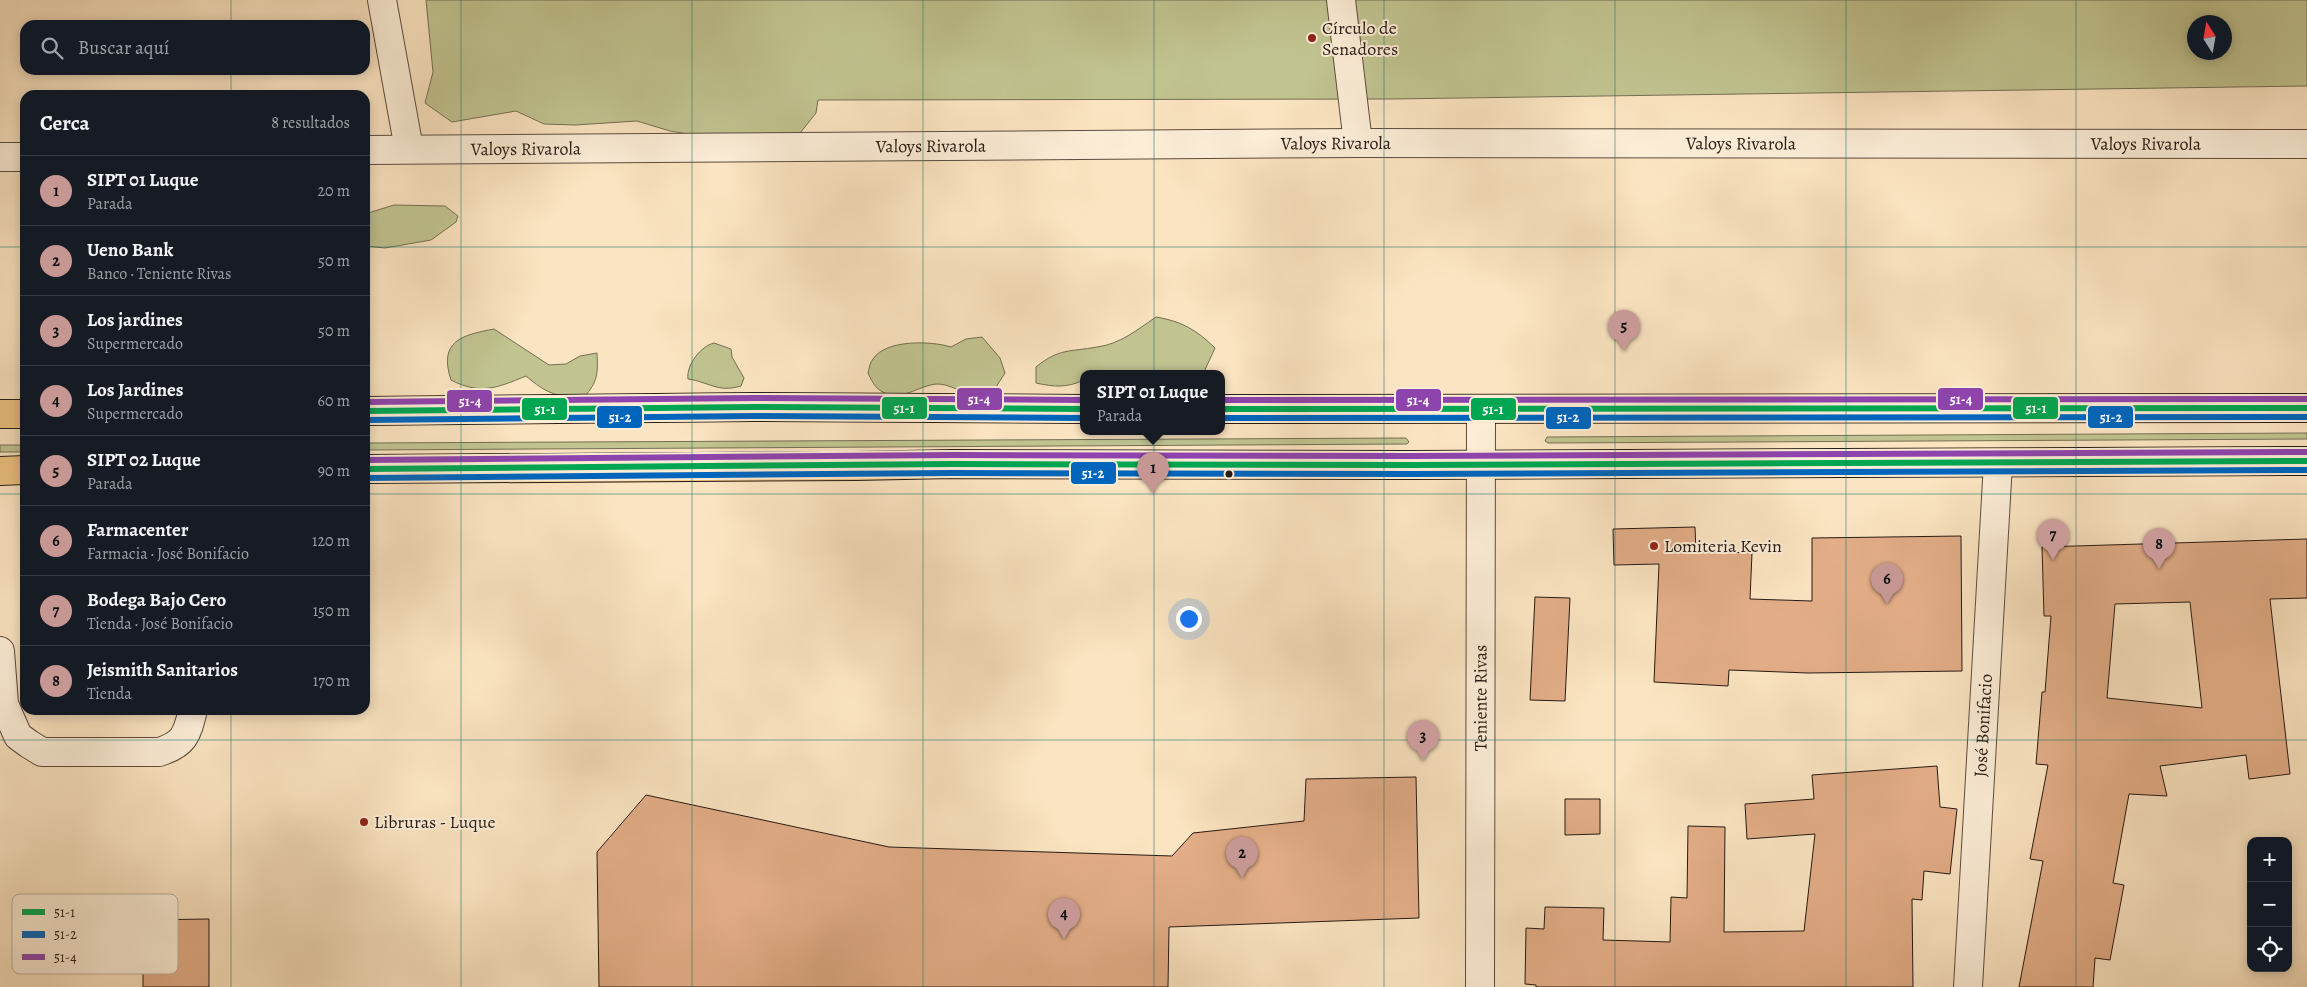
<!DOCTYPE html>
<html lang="es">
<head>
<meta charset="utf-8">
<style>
	:root { --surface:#171b24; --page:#20242c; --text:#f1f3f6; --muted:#9ea1a6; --line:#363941; --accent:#c59692 }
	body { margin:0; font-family:Alegreya,serif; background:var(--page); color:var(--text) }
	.controls { position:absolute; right:15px; bottom:15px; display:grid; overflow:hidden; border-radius:10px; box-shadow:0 2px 12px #0003 }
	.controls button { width:45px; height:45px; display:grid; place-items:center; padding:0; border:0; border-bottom:1px solid var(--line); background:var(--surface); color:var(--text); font:25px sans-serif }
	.compass { position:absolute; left:2187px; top:15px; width:45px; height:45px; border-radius:50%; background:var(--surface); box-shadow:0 2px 12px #0003; rotate:349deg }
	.you { position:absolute; left:1188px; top:618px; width:18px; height:18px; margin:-12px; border:4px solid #fff; border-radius:50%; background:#1a73e8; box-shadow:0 0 0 8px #1a73e833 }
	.badge { display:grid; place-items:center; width:32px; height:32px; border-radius:50%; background:var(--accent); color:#111; font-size:16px; font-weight:700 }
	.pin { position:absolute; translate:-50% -41px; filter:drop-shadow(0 1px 2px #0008) }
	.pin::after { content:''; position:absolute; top:26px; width:18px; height:15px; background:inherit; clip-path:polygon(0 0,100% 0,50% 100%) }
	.popup { position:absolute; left:1080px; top:370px; width:145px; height:65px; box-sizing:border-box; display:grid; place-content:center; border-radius:10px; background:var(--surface); filter:drop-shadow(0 1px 4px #0005); font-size:16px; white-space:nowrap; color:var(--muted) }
	.popup b { font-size:19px; color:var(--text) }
	.popup::after { content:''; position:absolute; left:50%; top:100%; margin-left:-10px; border:10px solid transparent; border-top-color:var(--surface) }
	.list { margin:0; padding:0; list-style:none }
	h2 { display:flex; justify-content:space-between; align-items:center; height:65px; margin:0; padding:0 20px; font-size:21px }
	h2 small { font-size:16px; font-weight:400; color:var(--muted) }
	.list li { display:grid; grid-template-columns:32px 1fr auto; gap:15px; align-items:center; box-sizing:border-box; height:70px; padding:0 20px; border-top:1px solid var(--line) }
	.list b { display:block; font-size:19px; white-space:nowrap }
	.list p { margin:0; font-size:16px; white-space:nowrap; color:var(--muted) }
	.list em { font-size:16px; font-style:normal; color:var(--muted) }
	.icon { flex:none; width:28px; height:28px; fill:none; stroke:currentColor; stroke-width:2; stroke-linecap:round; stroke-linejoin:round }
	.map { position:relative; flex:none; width:2307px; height:987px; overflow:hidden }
	.search { position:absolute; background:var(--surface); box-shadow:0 2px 12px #0003; left:20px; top:20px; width:350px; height:55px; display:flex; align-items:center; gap:12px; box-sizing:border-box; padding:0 18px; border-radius:15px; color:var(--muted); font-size:19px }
	.panel { position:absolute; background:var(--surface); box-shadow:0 2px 12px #0003; left:20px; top:90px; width:350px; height:625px; border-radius:15px }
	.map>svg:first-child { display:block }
	.green { fill:#c1c491; stroke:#746f52; fill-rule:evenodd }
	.building { fill:#e2ad87; stroke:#261a13; fill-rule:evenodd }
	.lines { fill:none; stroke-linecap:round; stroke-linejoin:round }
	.minor-casing { stroke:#5b4c3e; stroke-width:30 }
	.major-casing { stroke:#261a13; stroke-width:30 }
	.minor { stroke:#fcedd7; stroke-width:28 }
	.major { stroke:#eec280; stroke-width:28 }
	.bus-1-casing { stroke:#fcedd7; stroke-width:10 }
	.bus-2-casing { stroke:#fcedd7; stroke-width:10 }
	.bus-3-casing { stroke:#fcedd7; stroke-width:10 }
	.bus-1 { stroke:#00a651; stroke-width:6 }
	.bus-2 { stroke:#0065bd; stroke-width:6 }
	.bus-3 { stroke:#8e44ad; stroke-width:6 }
	.grid { fill:none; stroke:#0f766e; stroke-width:1; stroke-opacity:0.55 }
	.poi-dot { fill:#8f2418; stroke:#fcedd7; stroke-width:2 }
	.bus-dot { fill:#261a13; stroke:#fcedd7; stroke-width:2 }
	.labels { text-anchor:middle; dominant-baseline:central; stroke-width:4; stroke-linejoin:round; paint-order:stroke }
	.poi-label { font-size:18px; fill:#261a13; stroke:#fcedd7; text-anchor:start }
	.street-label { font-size:18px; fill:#261a13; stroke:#fcedd7 }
	.key { fill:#fcedd7; stroke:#bcae9c; stroke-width:1 }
	.key-label { font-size:14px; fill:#261a13 }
	.line-badge { stroke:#fcedd7; stroke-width:2 }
	.badge-label { font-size:14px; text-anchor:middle; font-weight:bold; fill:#fff }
</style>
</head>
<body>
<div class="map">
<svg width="2307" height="987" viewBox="0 0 2307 987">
	<rect width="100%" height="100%" fill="#fbe4c1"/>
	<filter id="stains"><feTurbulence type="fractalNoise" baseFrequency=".004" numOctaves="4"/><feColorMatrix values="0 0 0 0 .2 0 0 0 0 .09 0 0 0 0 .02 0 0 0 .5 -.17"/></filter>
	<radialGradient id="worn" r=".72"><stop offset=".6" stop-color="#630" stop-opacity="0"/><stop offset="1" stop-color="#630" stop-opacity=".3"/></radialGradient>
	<g class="green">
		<path d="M 426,0 L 2307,0 L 2307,86 L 1391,99 L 818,100 L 816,113 L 796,138 L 701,136 L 670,131 L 637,121 L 575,125 L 544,124 L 516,111 L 452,122 L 425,103 L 433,72 ZM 2194,22 L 2224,22 L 2224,52 L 2194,52 Z"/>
		<path d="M 394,205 L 445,206 L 458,216 L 456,222 L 431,240 L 385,248 L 365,246 L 365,214 Z"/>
		<path d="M 1156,317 C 1181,321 1197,330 1215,348 L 1203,374 L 1084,374 L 1084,380 C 1067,388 1054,387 1036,383 L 1036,367 C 1059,348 1070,352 1097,347 C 1120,344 1137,330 1156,317 Z"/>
		<path d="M 494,329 L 549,365 L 566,364 L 580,356 L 597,353 C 598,373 598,382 584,397 C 557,398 546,393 526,376 C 497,388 480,395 451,380 C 438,341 462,335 494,329 Z"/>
		<path d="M 982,337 L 1000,358 L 1005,373 L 996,387 C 986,391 977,394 966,392 C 956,390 948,384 937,384 C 921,385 905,399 888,394 C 877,391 873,384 868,373 C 869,369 870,362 873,359 C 886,339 932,341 951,347 L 966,339 Z"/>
		<path d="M 714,343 L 731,349 L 732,357 L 744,378 L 741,386 C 718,393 709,382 688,379 C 686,365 701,346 714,343 Z"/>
		<path d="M 2307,433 L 2307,439 L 1548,443 L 1545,441 L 1547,437 Z"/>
		<path d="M 1406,438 L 1409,442 L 1407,444 L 365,450 L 365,443 Z"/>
		<rect x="0" y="445" width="25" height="7"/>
	</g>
	<g class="building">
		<path d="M 1695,527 L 1696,551 L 1752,553 L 1750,599 L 1812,601 L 1812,538 L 1961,536 L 1962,671 L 1808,673 L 1729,670 L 1728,686 L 1654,682 L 1659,564 L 1614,565 L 1613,529 Z"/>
		<path d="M 2307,539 L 2307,598 L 2270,599 L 2290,774 L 2249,779 L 2246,755 L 2160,766 L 2167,796 L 2129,794 L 2113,883 L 2124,885 L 2110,960 L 2095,958 L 2093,987 L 2019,987 L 2043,861 L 2030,859 L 2048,765 L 2036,764 L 2042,692 L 2045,692 L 2051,616 L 2044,616 L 2042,547 ZM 2190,602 L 2202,708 L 2107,698 L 2115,604 Z"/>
		<path d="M 1535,597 L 1570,598 L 1565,701 L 1530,700 Z"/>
		<path d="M 1937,766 L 1940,807 L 1957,809 L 1950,874 L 1924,871 L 1922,900 L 1912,899 L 1913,987 L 1536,987 L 1536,985 L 1525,984 L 1526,928 L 1544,929 L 1545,907 L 1604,908 L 1603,940 L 1670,942 L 1671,897 L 1687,898 L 1688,826 L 1725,827 L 1724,932 L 1804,931 L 1815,834 L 1747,839 L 1745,804 L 1814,799 L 1812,775 Z"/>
		<path d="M 1416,777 L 1419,918 L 1169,927 L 1168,987 L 599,987 L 597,852 L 646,795 L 889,847 L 1172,856 L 1193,833 L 1304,821 L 1306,779 Z"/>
		<path d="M 1565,799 L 1600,799 L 1600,834 L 1565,835 Z"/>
		<path d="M 209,919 L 209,987 L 143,987 L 143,920 Z"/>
	</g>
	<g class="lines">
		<defs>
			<g id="minor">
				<path d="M 382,0 L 409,149"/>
				<path d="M 1341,0 L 1358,143"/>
				<path id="s1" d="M 365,150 L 1358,143 L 2307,144"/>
				<path d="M 0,157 L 25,157"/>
				<path d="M 0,651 L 4,704 L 18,736 L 29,744 L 42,752 L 159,752 C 185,744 187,734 193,710"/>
				<path id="s2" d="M 1480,987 L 1481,410"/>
				<path id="s3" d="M 1968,987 L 1998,463"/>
			</g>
			<g id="major">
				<path d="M 1222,409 L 2307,408"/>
				<path d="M 365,411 L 754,407 L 1084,409"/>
				<path d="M 0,414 L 25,414"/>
				<path d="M 365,469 L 856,466 L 952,464 L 1411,465 L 2307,461"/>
				<path d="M 0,471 L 25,470"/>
			</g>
		</defs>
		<use href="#minor" class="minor-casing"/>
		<use href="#major" class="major-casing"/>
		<use href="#minor" class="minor"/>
		<use href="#major" class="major"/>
		<defs>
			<g id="bus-1">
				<path d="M 1222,409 L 2307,408"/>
				<path d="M 365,411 L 754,407 L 1084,409"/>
				<path d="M 365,469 L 952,464 L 1411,465 L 2307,461"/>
			</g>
			<g id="bus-2">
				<path d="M 1222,418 L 2307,417"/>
				<path d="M 365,420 L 754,416 L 1084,418"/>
				<path d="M 365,478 L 952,473 L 1411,474 L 2307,470"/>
			</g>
			<g id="bus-3">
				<path d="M 1222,400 L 2307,399"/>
				<path d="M 365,402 L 754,398 L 1084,400"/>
				<path d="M 365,460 L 952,455 L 1411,456 L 2307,452"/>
			</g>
		</defs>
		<use href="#bus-1" class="bus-1-casing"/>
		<use href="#bus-2" class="bus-2-casing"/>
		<use href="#bus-3" class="bus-3-casing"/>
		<use href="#bus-1" class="bus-1"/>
		<use href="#bus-2" class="bus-2"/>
		<use href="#bus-3" class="bus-3"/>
	</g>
	<path class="grid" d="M 231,0 L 231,25M 461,0 L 461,987M 692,0 L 692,987M 923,0 L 923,987M 1154,0 L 1154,987M 1384,0 L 1384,987M 1615,0 L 1615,987M 1846,0 L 1846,987M 2076,0 L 2076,987M 231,70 L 231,95M 0,247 L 25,247M 365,247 L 2307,247M 0,494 L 25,494M 365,494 L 2307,494M 231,710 L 231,987M 0,740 L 2307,740"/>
	<g class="poi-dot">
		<circle cx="1312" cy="38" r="5"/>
		<circle cx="1654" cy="546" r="5"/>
		<circle cx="364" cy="822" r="5"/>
	</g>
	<circle class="bus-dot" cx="1229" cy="474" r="4.5"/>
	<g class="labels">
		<g class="poi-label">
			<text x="1322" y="28">Círculo de<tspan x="1322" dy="21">Senadores</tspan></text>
			<text x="1664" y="546">Lomiteria Kevin</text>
			<text x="374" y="822">Libruras - Luque</text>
		</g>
		<g class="street-label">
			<text stroke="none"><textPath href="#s1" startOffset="971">Valoys Rivarola</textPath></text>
			<text stroke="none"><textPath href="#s1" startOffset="1376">Valoys Rivarola</textPath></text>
			<text stroke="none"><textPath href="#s1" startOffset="1781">Valoys Rivarola</textPath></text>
			<text stroke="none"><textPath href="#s1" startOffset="566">Valoys Rivarola</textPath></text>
			<text stroke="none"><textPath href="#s1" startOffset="161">Valoys Rivarola</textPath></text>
			<text stroke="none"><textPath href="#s2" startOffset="289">Teniente Rivas</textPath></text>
			<text stroke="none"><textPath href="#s3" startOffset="262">José Bonifacio</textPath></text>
		</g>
	</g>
	<rect x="12" y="894" width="166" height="80" rx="8" class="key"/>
	<rect x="22" y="909" width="23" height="6" fill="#00a651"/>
	<rect x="22" y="931" width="23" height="7" fill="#0065bd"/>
	<rect x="22" y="954" width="23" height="6" fill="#8e44ad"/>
	<g class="key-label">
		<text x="54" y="917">51-1</text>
		<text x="54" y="939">51-2</text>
		<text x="54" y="962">51-4</text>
	</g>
	<g class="line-badge">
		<rect x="1937" y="387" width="47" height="24" rx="5" fill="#8e44ad"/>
		<rect x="956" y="387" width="47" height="24" rx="5" fill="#8e44ad"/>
		<rect x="1395" y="388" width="47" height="24" rx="5" fill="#8e44ad"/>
		<rect x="446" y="389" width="47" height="24" rx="5" fill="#8e44ad"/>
		<rect x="881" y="396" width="47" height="24" rx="5" fill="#00a651"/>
		<rect x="2012" y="396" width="47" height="24" rx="5" fill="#00a651"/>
		<rect x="1470" y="397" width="47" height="24" rx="5" fill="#00a651"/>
		<rect x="521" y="397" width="47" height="24" rx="5" fill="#00a651"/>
		<rect x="2087" y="405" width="47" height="24" rx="5" fill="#0065bd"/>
		<rect x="596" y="405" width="47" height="24" rx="5" fill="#0065bd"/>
		<rect x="1545" y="406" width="47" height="24" rx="5" fill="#0065bd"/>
		<rect x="1070" y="461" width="47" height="24" rx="5" fill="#0065bd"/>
	</g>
	<g class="badge-label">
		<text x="1961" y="404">51-4</text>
		<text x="979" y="404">51-4</text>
		<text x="1418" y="405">51-4</text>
		<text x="470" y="406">51-4</text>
		<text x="904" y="413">51-1</text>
		<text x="2036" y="413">51-1</text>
		<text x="1493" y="414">51-1</text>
		<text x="545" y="414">51-1</text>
		<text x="2111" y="422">51-2</text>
		<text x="620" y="422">51-2</text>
		<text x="1568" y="422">51-2</text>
		<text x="1093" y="478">51-2</text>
	</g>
	<rect width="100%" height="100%" filter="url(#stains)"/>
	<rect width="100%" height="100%" fill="url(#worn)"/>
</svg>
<div class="controls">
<button>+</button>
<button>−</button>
<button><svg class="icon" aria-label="locate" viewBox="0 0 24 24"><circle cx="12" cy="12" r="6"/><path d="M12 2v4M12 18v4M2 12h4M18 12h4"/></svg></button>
</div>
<svg class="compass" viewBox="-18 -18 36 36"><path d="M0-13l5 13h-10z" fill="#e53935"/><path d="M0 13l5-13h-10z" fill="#9ea1a6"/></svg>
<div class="you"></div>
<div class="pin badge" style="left:1153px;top:493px">1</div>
<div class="popup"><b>SIPT 01 Luque</b>Parada</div>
<div class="pin badge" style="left:1242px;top:878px">2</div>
<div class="pin badge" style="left:1423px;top:761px">3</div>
<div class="pin badge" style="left:1064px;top:939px">4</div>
<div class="pin badge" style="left:1624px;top:351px">5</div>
<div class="pin badge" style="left:1887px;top:604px">6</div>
<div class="pin badge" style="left:2053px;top:560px">7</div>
<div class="pin badge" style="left:2159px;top:569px">8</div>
<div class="search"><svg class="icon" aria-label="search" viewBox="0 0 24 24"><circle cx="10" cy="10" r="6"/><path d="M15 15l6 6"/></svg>Buscar aquí</div>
<section class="panel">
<h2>Cerca<small>8 resultados</small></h2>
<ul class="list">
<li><span class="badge">1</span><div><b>SIPT 01 Luque</b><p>Parada</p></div><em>20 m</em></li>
<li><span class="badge">2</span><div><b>Ueno Bank</b><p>Banco · Teniente Rivas</p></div><em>50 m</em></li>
<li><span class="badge">3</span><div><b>Los jardines</b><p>Supermercado</p></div><em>50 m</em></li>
<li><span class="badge">4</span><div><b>Los Jardines</b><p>Supermercado</p></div><em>60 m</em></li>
<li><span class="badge">5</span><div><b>SIPT 02 Luque</b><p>Parada</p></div><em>90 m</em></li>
<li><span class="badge">6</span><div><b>Farmacenter</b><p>Farmacia · José Bonifacio</p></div><em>120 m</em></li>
<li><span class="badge">7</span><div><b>Bodega Bajo Cero</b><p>Tienda · José Bonifacio</p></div><em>150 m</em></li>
<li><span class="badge">8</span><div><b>Jeismith Sanitarios</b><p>Tienda</p></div><em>170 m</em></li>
</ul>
</section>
</div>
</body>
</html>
